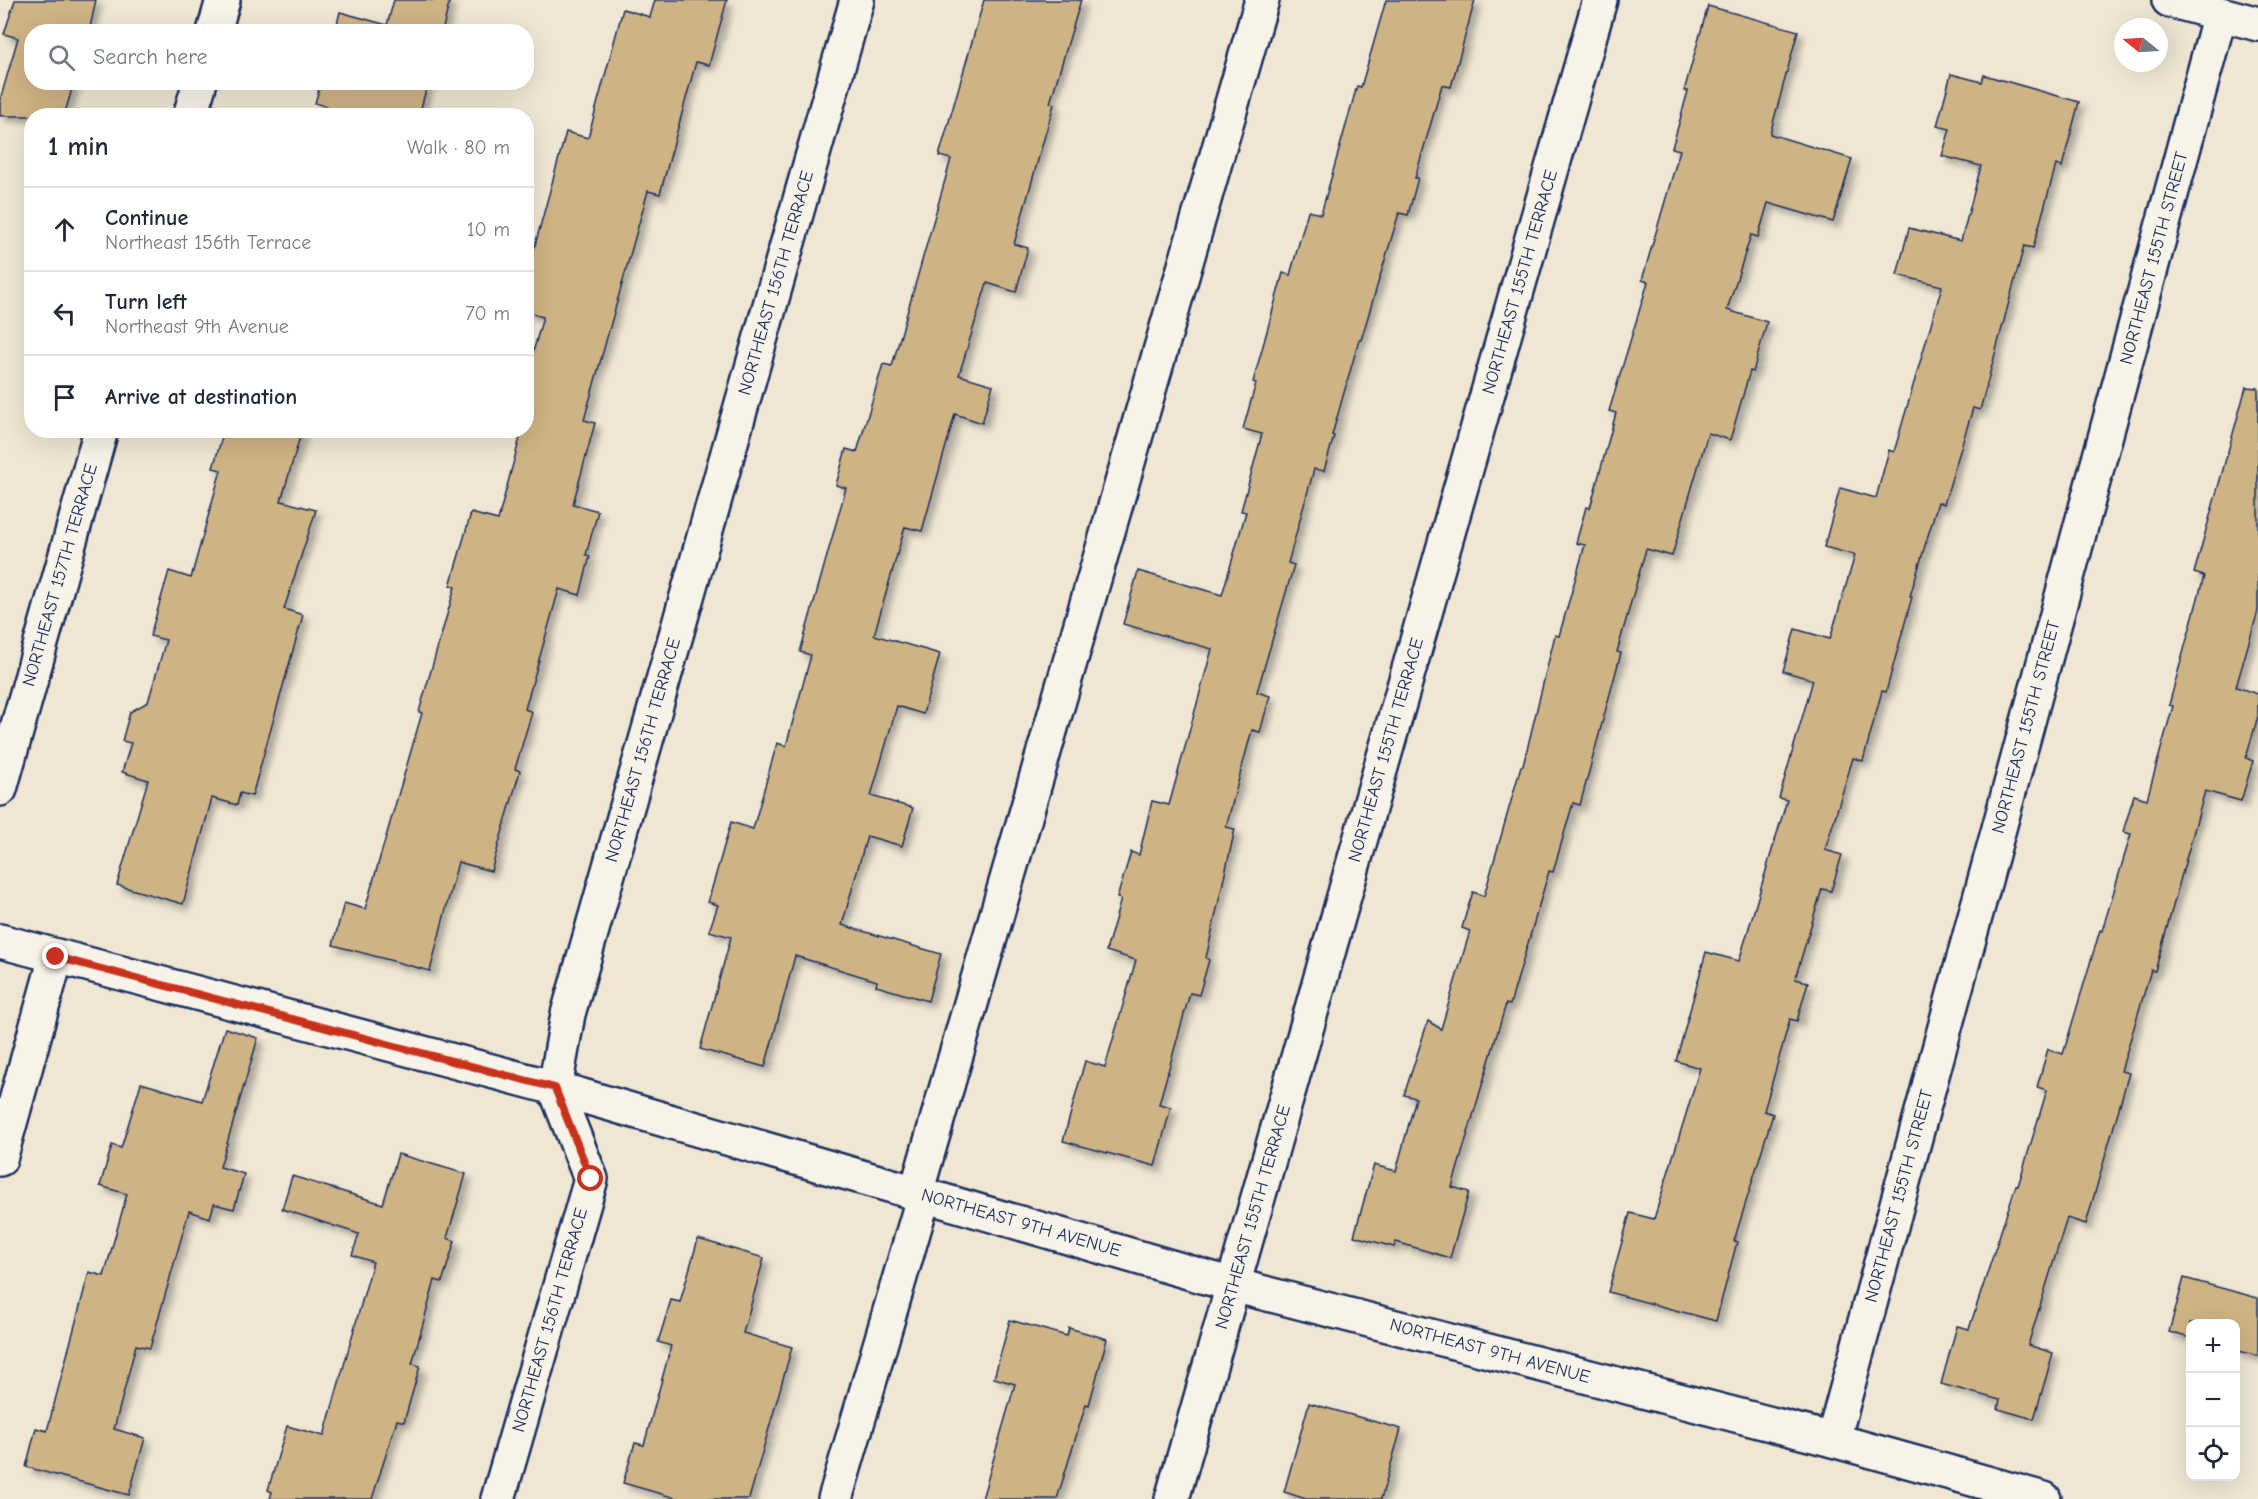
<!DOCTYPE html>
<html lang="en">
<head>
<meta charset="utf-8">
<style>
	:root { --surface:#fff; --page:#f2f2f3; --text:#1f2937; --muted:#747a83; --line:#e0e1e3 }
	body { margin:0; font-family:"Comic Neue",sans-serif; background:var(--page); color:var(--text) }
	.controls { position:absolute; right:18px; bottom:18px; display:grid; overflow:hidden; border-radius:12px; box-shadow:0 6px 24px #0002 }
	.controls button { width:54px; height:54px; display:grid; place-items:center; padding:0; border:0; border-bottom:2px solid var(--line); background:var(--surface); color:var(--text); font:30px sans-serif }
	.compass { position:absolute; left:2114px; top:18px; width:54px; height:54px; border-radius:50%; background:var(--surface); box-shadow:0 6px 24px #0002; rotate:288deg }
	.stop { position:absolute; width:18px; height:18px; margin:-14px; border:4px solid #c8321e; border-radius:50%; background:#fff }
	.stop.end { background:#c8321e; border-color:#fff; box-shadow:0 2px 6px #0008 }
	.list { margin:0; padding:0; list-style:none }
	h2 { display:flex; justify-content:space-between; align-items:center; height:78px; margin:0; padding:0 24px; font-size:26px }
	h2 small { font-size:20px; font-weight:400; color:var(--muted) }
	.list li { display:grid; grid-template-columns:39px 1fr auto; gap:18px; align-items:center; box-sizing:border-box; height:84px; padding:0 24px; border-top:2px solid var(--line) }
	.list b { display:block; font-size:22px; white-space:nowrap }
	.list p { margin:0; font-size:20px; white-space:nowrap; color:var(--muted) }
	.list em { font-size:20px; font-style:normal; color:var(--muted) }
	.icon { flex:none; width:33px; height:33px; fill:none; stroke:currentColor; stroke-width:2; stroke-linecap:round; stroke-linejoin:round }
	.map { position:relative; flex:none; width:2258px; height:1499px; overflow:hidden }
	.search { position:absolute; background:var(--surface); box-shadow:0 6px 24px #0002; left:24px; top:24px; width:510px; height:66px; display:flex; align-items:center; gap:15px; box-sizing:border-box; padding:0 21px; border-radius:24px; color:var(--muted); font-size:22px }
	.panel { position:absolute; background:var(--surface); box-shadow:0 6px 24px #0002; left:24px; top:108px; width:510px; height:330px; border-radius:24px }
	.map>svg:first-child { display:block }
	.building { fill:#ceb384; stroke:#1b2f5e; stroke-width:1.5; filter:url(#shadow) }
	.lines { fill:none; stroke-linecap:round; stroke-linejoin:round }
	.minor-casing { stroke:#1b2f5e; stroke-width:38 }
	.minor { stroke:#f7f3e8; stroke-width:33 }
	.route { stroke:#c8321e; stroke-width:8 }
	.labels { text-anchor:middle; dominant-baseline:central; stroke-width:6; stroke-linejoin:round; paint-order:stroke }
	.street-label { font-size:18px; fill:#1b2f5e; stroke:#f7f3e8 }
</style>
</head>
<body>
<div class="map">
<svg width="2258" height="1499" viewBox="0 0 2258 1499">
	<defs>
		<filter id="shadow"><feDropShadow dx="5.5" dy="5.5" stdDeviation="3" flood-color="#0004"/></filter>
	</defs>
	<rect width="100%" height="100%" fill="#efe6d4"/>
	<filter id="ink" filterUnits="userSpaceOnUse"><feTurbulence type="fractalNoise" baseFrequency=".0167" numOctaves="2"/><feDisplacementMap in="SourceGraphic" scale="12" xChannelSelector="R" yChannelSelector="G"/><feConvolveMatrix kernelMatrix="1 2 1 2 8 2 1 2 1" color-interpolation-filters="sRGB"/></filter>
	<g filter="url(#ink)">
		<g class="building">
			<path d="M 15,0 L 96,0 L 89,32 L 32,32 L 32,82 L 74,82 L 64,116 L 0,116 L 0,100 L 18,38 L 4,34 Z"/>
			<path d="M 394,0 L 450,0 L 442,32 L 335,32 L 340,12 L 387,25 Z"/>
			<path d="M 655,0 L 727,0 L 709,65 L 696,62 L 660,194 L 648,191 L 584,420 L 595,423 L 573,504 L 598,511 L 586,555 L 590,556 L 580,595 L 559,589 L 525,709 L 532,712 L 515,769 L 520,771 L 491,871 L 458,862 L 430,971 L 333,945 L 344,903 L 365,909 L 422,713 L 419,712 L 455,587 L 450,586 L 471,513 L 498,520 L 522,430 L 526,430 L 526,377 L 543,317 L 526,312 L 526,278 L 566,132 L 588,138 L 623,9 L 650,17 Z"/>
			<path d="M 984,0 L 1081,0 L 1050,103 L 1054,104 L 1014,244 L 1028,248 L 1016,292 L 987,283 L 959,375 L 993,385 L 982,423 L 955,414 L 922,531 L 905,527 L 874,635 L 940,654 L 923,714 L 897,706 L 871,796 L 913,808 L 902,846 L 867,836 L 842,925 L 941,954 L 928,1001 L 876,986 L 877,981 L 795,956 L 765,1067 L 700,1049 L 731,937 L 709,931 L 718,905 L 708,902 L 731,822 L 753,829 L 777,743 L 786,746 L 811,655 L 800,652 L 846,488 L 836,485 L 846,449 L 857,452 L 883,364 L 892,366 L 951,159 L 939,156 Z"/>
			<path d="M 1386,0 L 1475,0 L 1451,87 L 1442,85 L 1415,178 L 1418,178 L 1408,215 L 1399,213 L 1361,340 L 1359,340 L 1332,435 L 1334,436 L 1324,471 L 1314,469 L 1288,563 L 1294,565 L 1257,692 L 1270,696 L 1260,732 L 1252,730 L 1226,827 L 1235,829 L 1206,958 L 1209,960 L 1199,995 L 1190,993 L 1159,1104 L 1171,1107 L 1155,1166 L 1063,1141 L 1085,1061 L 1105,1067 L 1136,960 L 1106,951 L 1121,899 L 1117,898 L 1131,852 L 1139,855 L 1152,801 L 1169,805 L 1212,649 L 1123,624 L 1138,571 L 1222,595 L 1246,512 L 1241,511 L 1262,434 L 1243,429 L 1256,383 L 1253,382 L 1283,273 L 1290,275 L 1308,211 L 1321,214 L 1357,86 L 1361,87 Z"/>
			<path d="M 1708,6 L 1798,31 L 1770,134 L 1852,159 L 1833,222 L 1768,203 L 1758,237 L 1751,235 L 1727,310 L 1767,322 L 1753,372 L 1750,371 L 1730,440 L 1708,433 L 1672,556 L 1646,549 L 1617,652 L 1621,653 L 1580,805 L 1573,803 L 1553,872 L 1549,871 L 1510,1005 L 1506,1004 L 1452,1187 L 1469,1192 L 1450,1258 L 1396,1242 L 1394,1247 L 1354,1236 L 1374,1165 L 1396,1171 L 1416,1098 L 1404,1095 L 1428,1021 L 1441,1029 L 1470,931 L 1462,928 L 1467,910 L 1473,892 L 1484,896 L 1521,766 L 1523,766 L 1555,635 L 1559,636 L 1585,545 L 1576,543 L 1586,507 L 1590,508 L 1616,413 L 1609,411 L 1648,282 L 1642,280 L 1680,150 L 1672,148 L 1688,91 L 1684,91 Z"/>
			<path d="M 1951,74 L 1982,82 L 1984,75 L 2079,102 L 2062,167 L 2056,165 L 2033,248 L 2024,246 L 1980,410 L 1973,408 L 1944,504 L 1938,502 L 1910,596 L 1912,597 L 1886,692 L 1882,691 L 1863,761 L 1853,758 L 1825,850 L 1842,855 L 1831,891 L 1822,889 L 1795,979 L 1808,982 L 1797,1021 L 1790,1019 L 1764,1111 L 1773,1114 L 1734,1241 L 1737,1242 L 1716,1321 L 1608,1292 L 1630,1213 L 1654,1219 L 1700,1068 L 1676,1061 L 1706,952 L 1739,961 L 1787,800 L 1779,798 L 1813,680 L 1783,671 L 1795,629 L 1830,639 L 1855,555 L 1824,547 L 1840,488 L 1876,498 L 1889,450 L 1894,452 L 1942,286 L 1897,275 L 1909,228 L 1961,241 L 1981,166 L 1942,156 L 1950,129 L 1937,126 Z"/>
			<path d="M 321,82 L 428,82 L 419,116 L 325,116 L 328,107 L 315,103 Z"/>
			<path d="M 2246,387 L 2258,388 L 2258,611 L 2236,687 L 2258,694 L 2258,716 L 2246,758 L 2253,761 L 2241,801 L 2205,791 L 2155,971 L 2151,970 L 2121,1071 L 2129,1073 L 2086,1224 L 2067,1218 L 2028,1345 L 2053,1353 L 2034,1419 L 1998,1409 L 2000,1400 L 1941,1384 L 1957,1326 L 1969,1329 L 2016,1185 L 2018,1186 L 2047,1090 L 2037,1087 L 2048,1049 L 2063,1054 L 2100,930 L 2102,931 L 2131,834 L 2123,832 L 2134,795 L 2147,799 L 2173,706 L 2169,705 L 2204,576 L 2194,573 Z"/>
			<path d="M 224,430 L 302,430 L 281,501 L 316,510 L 284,609 L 303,615 L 252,796 L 240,793 L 237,805 L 212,798 L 183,904 L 117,885 L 148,780 L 122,772 L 131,743 L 122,741 L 130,712 L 148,702 L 166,640 L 150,636 L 169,571 L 191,578 L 221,470 L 213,468 Z"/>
			<path d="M 225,1028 L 258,1038 L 220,1167 L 244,1174 L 234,1209 L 214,1204 L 210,1218 L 189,1211 L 150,1348 L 136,1345 L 114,1429 L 145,1438 L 129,1495 L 26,1467 L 36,1428 L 47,1431 L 89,1272 L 104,1276 L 127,1194 L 100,1186 L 112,1145 L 121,1148 L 141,1083 L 202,1101 Z"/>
			<path d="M 398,1154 L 466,1174 L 447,1238 L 455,1241 L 442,1282 L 435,1280 L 412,1364 L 420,1366 L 404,1422 L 397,1420 L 372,1499 L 270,1499 L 272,1492 L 268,1490 L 287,1426 L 324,1436 L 373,1262 L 352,1255 L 359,1234 L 282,1209 L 292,1176 L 383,1204 Z"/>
			<path d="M 698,1239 L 764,1258 L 743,1333 L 792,1347 L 749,1499 L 679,1499 L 623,1483 L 635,1443 L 644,1445 L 671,1346 L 658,1342 L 671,1300 L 680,1302 Z"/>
			<path d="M 2184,1278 L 2258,1298 L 2258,1356 L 2235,1350 L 2235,1323 L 2190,1323 L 2190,1338 L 2169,1332 Z"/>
			<path d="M 1010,1320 L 1067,1336 L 1069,1328 L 1107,1339 L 1089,1405 L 1086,1404 L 1057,1499 L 982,1499 L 1015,1384 L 994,1378 Z"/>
			<path d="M 1309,1403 L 1401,1429 L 1381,1499 L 1306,1499 L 1284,1492 Z"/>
		</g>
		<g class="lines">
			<defs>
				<g id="minor">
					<path d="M 2169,0 L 2258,24"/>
					<path d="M 214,32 L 223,0"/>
					<path d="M 190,116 L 200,82"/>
					<path d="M 0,789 L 101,430"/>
					<path d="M 0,941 L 555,1088 L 1233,1285 L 1833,1440 L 2044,1499"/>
					<path d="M 0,1159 L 56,957"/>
					<path d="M 916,1193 L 1262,0"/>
					<path d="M 1833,1440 L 2220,14"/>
					<path d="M 498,1499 L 591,1179 L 555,1088 L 568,1014 L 857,0"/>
					<path d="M 835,1499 L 924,1195"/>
					<path d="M 1172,1499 L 1600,0"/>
				</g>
			</defs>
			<use href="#minor" class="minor-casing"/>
			<use href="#minor" class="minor"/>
		</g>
	</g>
	<g class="lines" filter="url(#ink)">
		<path class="route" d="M 56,957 L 555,1088 L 591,1179"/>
	</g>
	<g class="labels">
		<g class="street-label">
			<text transform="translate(2154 258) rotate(-75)">NORTHEAST 155TH STREET</text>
			<text transform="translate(1520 282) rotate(-74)">NORTHEAST 155TH TERRACE</text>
			<text transform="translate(776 283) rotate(-74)">NORTHEAST 156TH TERRACE</text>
			<text transform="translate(60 575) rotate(-74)">NORTHEAST 157TH TERRACE</text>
			<text transform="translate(2026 727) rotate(-75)">NORTHEAST 155TH STREET</text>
			<text transform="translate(643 750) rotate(-74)">NORTHEAST 156TH TERRACE</text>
			<text transform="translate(1386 750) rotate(-74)">NORTHEAST 155TH TERRACE</text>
			<text transform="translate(1899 1196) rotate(-75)">NORTHEAST 155TH STREET</text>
			<text transform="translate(1253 1217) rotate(-74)">NORTHEAST 155TH TERRACE</text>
			<text transform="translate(1021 1223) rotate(16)">NORTHEAST 9TH AVENUE</text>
			<text transform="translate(550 1320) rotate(-74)">NORTHEAST 156TH TERRACE</text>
			<text transform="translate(1490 1351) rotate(15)">NORTHEAST 9TH AVENUE</text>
		</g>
	</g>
</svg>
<div class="controls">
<button>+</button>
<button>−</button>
<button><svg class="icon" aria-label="locate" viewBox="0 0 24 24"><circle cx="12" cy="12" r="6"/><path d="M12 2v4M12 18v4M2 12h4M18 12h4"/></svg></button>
</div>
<svg class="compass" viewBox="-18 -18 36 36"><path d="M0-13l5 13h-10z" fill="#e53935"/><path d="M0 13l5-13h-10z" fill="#747a83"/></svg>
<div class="stop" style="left:591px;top:1179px"></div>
<div class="stop end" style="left:56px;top:957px"></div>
<div class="search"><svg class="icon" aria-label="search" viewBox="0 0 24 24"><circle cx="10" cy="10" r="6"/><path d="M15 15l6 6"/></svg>Search here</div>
<section class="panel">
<h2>1 min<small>Walk · 80 m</small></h2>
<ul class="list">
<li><svg class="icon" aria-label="ahead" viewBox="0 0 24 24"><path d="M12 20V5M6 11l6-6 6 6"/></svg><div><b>Continue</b><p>Northeast 156th Terrace</p></div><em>10 m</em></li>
<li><svg class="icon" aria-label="left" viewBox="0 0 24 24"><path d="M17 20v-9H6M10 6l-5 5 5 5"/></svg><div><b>Turn left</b><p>Northeast 9th Avenue</p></div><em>70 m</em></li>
<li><svg class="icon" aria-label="arrive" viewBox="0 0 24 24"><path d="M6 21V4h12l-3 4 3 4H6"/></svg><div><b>Arrive at destination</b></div></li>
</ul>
</section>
</div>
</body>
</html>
